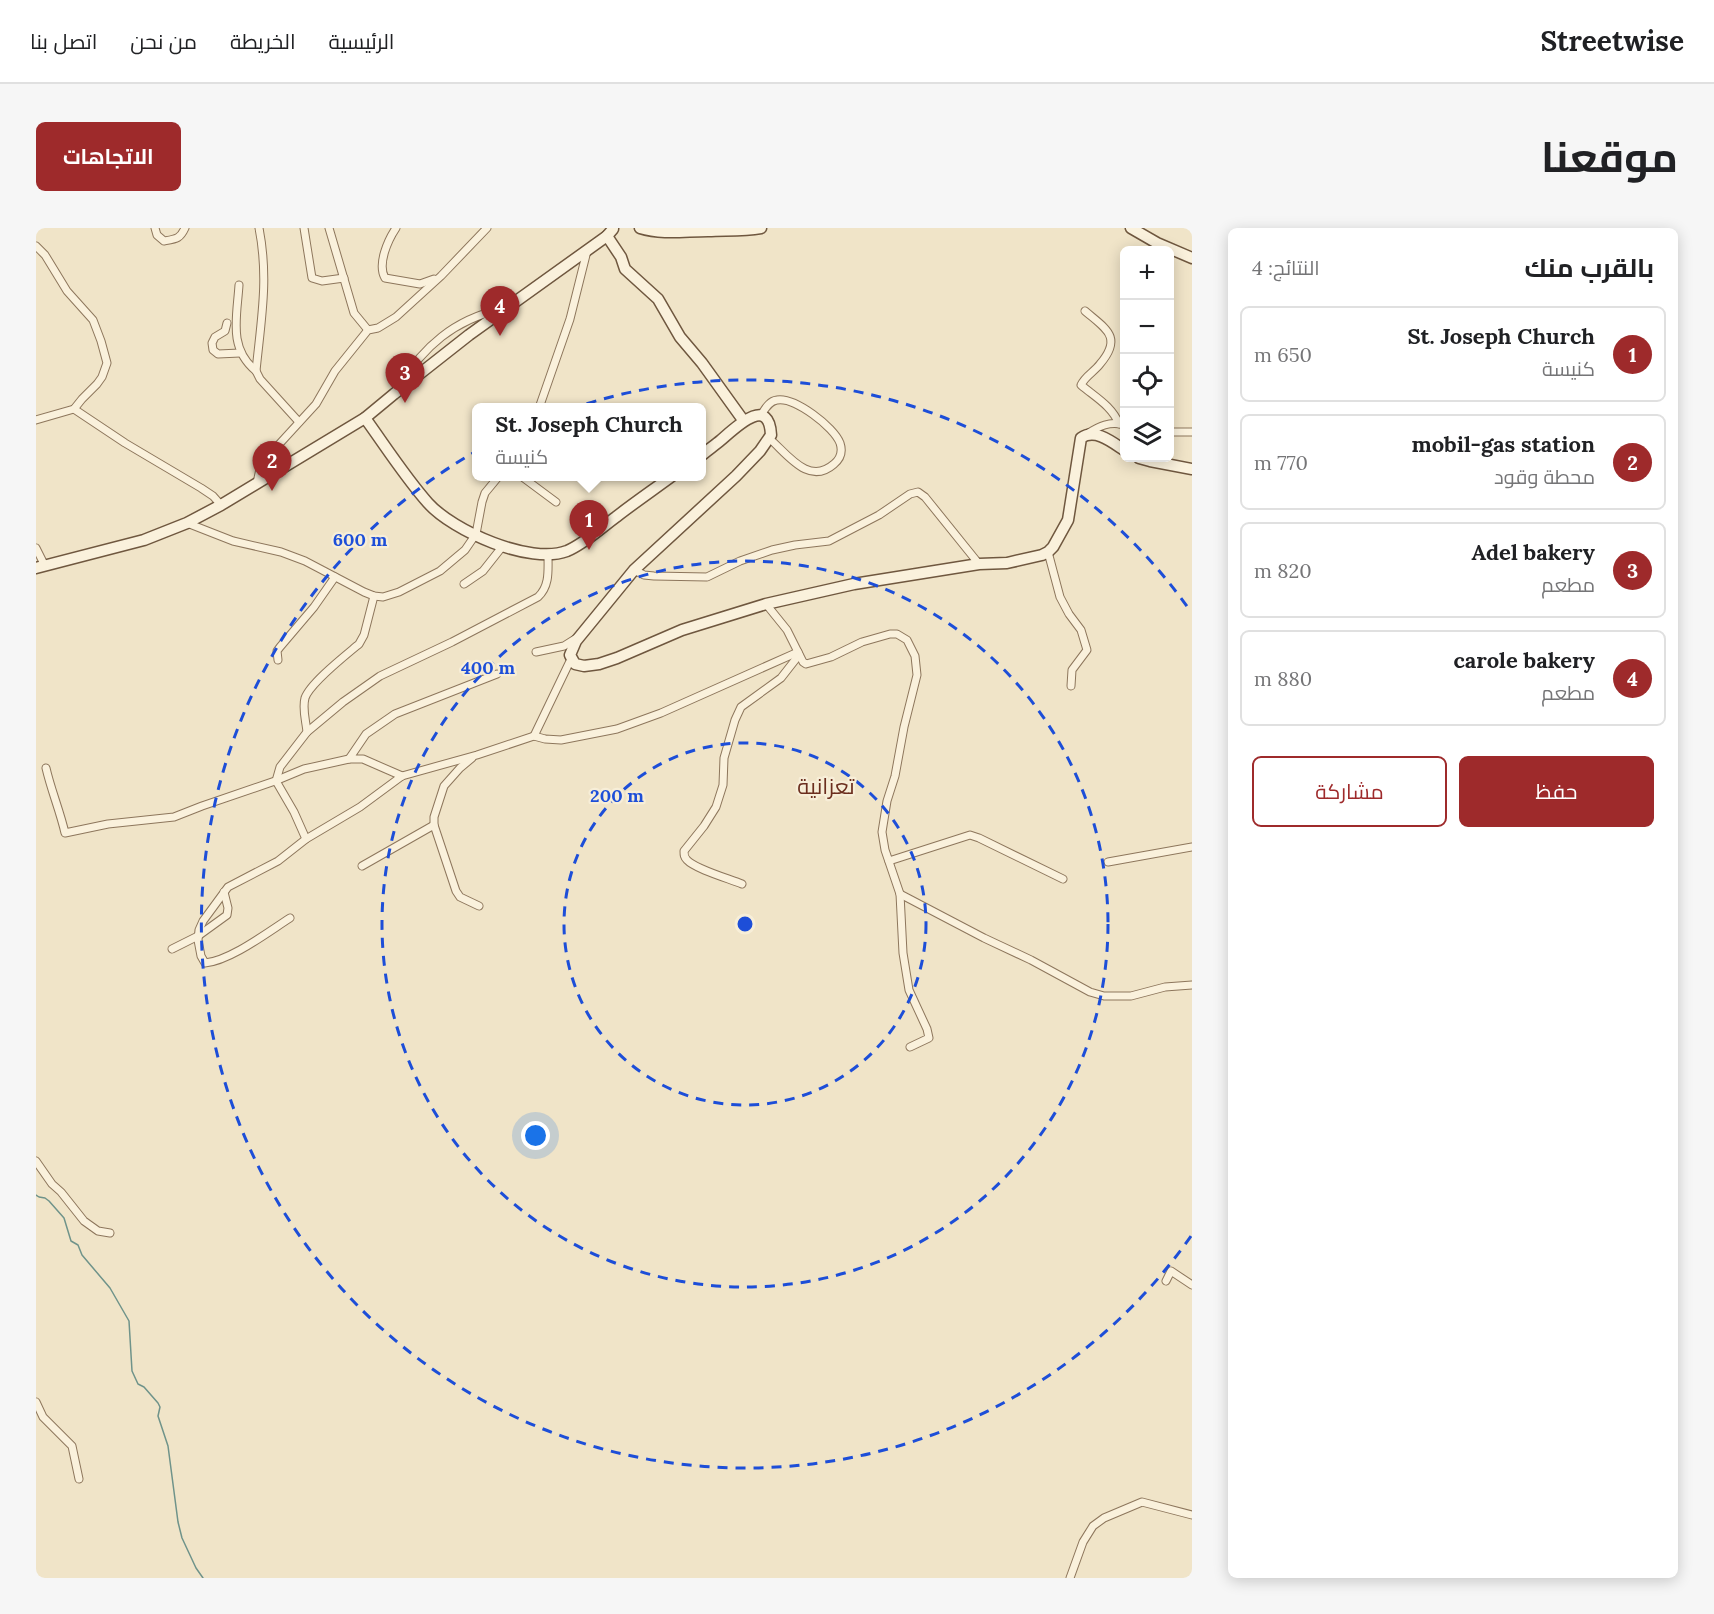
<!DOCTYPE html>
<html lang="ar">
<head>
<meta charset="utf-8">
<style>
	:root { --surface:#fff; --page:#f6f6f6; --text:#202124; --muted:#757577; --line:#e0e0e0; --accent:#9e2a2b }
	body { margin:0; font-family:Lora,Cairo,serif; background:var(--page); color:var(--text); direction:rtl }
	.controls { position:absolute; right:18px; top:18px; display:grid; overflow:hidden; border-radius:9px; box-shadow:0 3px 15px #0003 }
	.controls button { width:54px; height:54px; display:grid; place-items:center; padding:0; border:0; border-bottom:2px solid var(--line); background:var(--surface); color:var(--text); font:30px sans-serif }
	.you { position:absolute; left:500px; top:908px; width:21px; height:21px; margin:-15px; border:4px solid #fff; border-radius:50%; background:#1a73e8; box-shadow:0 0 0 9px #1a73e833 }
	.badge { display:grid; place-items:center; width:39px; height:39px; border-radius:50%; background:var(--accent); color:#fff; font-size:20px; font-weight:700 }
	.pin { position:absolute; translate:-50% -50px; filter:drop-shadow(0 2px 3px #0008) }
	.pin::after { content:''; position:absolute; top:32px; width:21px; height:18px; background:inherit; clip-path:polygon(0 0,100% 0,50% 100%) }
	.popup { position:absolute; left:436px; top:175px; width:234px; height:78px; box-sizing:border-box; display:grid; place-content:center; border-radius:9px; background:var(--surface); filter:drop-shadow(0 2px 4px #0005); font-size:20px; white-space:nowrap; color:var(--muted) }
	.popup b { font-size:22px; color:var(--text) }
	.popup::after { content:''; position:absolute; left:50%; top:100%; margin-left:-12px; border:12px solid transparent; border-top-color:var(--surface) }
	.list { margin:0; padding:0; list-style:none }
	h2 { display:flex; justify-content:space-between; align-items:center; height:78px; margin:0; padding:0 24px; font-size:26px }
	h2 small { font-size:20px; font-weight:400; color:var(--muted) }
	.list li { display:grid; grid-template-columns:39px 1fr auto; gap:18px; align-items:center; box-sizing:border-box; height:96px; margin:0 12px 12px; padding:0 12px; border:2px solid var(--line); border-radius:9px }
	.list b { display:block; font-size:22px; white-space:nowrap }
	.list p { margin:0; font-size:20px; white-space:nowrap; color:var(--muted) }
	.list em { font-size:20px; font-style:normal; color:var(--muted) }
	.actions { display:flex; gap:12px; padding:18px 24px }
	.actions a { flex:1; padding:14px 0; border:2px solid var(--accent); border-radius:9px; text-align:center; font-size:21px; color:var(--accent) }
	.actions .main { background:var(--accent); color:#fff }
	.icon { flex:none; width:33px; height:33px; fill:none; stroke:currentColor; stroke-width:2; stroke-linecap:round; stroke-linejoin:round }
	.map { position:relative; flex:none; width:1156px; height:1350px; overflow:hidden; direction:ltr; border-radius:9px }
	header { display:flex; align-items:center; gap:36px; box-sizing:border-box; height:84px; padding:0 30px; background:var(--surface); border-bottom:2px solid var(--line) }
	header strong { font-size:28px }
	nav { display:flex; gap:33px; margin-inline-start:auto; font-size:21px }
	.intro { display:flex; align-items:center; justify-content:space-between; box-sizing:border-box; height:144px; padding:0 36px }
	h1 { margin:0; font-size:42px }
	.button { padding:15px 27px; border-radius:9px; background:var(--accent); color:#fff; font-size:21px; font-weight:700 }
	main { display:flex; gap:36px; padding:0 36px }
	aside { flex:1; background:var(--surface); border-radius:9px; box-shadow:0 3px 15px #0003 }
	.map>svg:first-child { display:block }
	.lines { fill:none; stroke-linecap:round; stroke-linejoin:round }
	.stream { stroke:#6f938a; stroke-width:1.5 }
	.street-casing { stroke:#8d765c; stroke-width:9 }
	.secondary-casing { stroke:#6f573f; stroke-width:13 }
	.street { stroke:#faf1dc; stroke-width:7 }
	.secondary { stroke:#faf1dc; stroke-width:10 }
	.ring { fill:none; stroke:#1d4ed8; stroke-width:3; stroke-dasharray:10 8 }
	.labels { text-anchor:middle; dominant-baseline:central; stroke-width:4.5; stroke-linejoin:round; paint-order:stroke }
	.quarter-label { font-size:22px; fill:#6b2e1e; stroke:#f7eed8 }
	.centre { fill:#1d4ed8; stroke:#f7eed8; stroke-width:3 }
	.ring-label { font-size:18px; text-anchor:middle; font-weight:bold; fill:#1d4ed8; stroke:#f7eed8; stroke-width:4.5; stroke-linejoin:round; paint-order:stroke }
</style>
</head>
<body>
<header>
<strong>Streetwise</strong>
<nav><a>الرئيسية</a><a>الخريطة</a><a>من نحن</a><a>اتصل بنا</a></nav>
</header>
<div class="intro"><h1>موقعنا</h1><a class="button">الاتجاهات</a></div>
<main>
<aside>
<h2>بالقرب منك<small>النتائج: 4</small></h2>
<ul class="list">
<li><span class="badge">1</span><div><b>St. Joseph Church</b><p>كنيسة</p></div><em>650 m</em></li>
<li><span class="badge">2</span><div><b>mobil-gas station</b><p>محطة وقود</p></div><em>770 m</em></li>
<li><span class="badge">3</span><div><b>Adel bakery</b><p>مطعم</p></div><em>820 m</em></li>
<li><span class="badge">4</span><div><b>carole bakery</b><p>مطعم</p></div><em>880 m</em></li>
</ul>
<div class="actions"><a class="main">حفظ</a><a>مشاركة</a></div>
</aside>
<div class="map">
<svg width="1156" height="1350" viewBox="0 0 1156 1350">
	<rect width="100%" height="100%" fill="#f0e4c8"/>
	<g class="lines">
		<path class="stream" d="M 0,967 L 3,969 L 9,970 L 13,973 L 28,990 L 35,1013 L 42,1017 L 46,1027 L 74,1060 L 93,1093 L 96,1143 L 102,1156 L 108,1159 L 122,1175 L 124,1179 L 122,1188 L 132,1218 L 142,1294 L 146,1310 L 160,1340 L 167,1350"/>
		<defs>
			<g id="street">
				<path d="M 119,0 L 121,7 L 128,13 C 140,11 144,11 149,0"/>
				<path d="M 223,0 C 233,51 225,92 220,143 L 224,151 L 263,194"/>
				<path d="M 268,0 L 276,50 L 286,53 L 308,50"/>
				<path d="M 293,0 L 318,85 L 332,102"/>
				<path d="M 360,0 C 352,12 341,36 349,50 L 384,56 L 398,51"/>
				<path d="M 0,18 L 9,27 L 31,63 L 57,92 L 65,113 L 71,135 L 66,149 L 61,156 L 46,171 L 38,181 L 0,192"/>
				<path d="M 203,57 C 201,89 192,120 220,143"/>
				<path d="M 1049,83 C 1070,101 1087,109 1064,136 C 1058,144 1049,148 1045,157 C 1059,169 1076,178 1083,196"/>
				<path d="M 191,95 L 189,103 L 179,109 L 176,115 L 177,122 L 182,126 L 204,125"/>
				<path d="M 362,159 C 388,118 418,92 465,81"/>
				<path d="M 503,180 L 534,91 L 551,23"/>
				<path d="M 38,181 L 89,215 L 165,260 L 177,268 L 185,277"/>
				<path d="M 725,187 C 729,181 733,173 741,172 C 759,169 798,199 804,215 C 807,224 804,231 798,236 C 773,258 752,227 734,211"/>
				<path d="M 1134,204 L 1156,204"/>
				<path d="M 1051,206 C 1063,198 1074,193 1088,197"/>
				<path d="M 485,248 L 520,274"/>
				<path d="M 221,255 L 225,236 L 280,176 L 299,143 L 332,102 L 342,100 L 360,89 L 405,48 L 451,0"/>
				<path d="M 151,295 L 197,313 L 245,324 L 269,333 L 328,364 L 338,368 L 347,369 L 363,364 L 404,343 L 429,322 L 440,306 L 446,274 L 449,265 L 463,248"/>
				<path d="M 0,320 L 9,338"/>
				<path d="M 1012,324 L 1024,369 L 1033,386 L 1045,402 L 1051,422 L 1036,442 L 1035,458"/>
				<path d="M 598,342 L 608,347 L 618,348 L 671,349 L 704,333 L 736,322 L 759,317 L 793,313 L 843,287 L 874,266 L 882,264 L 889,269 L 943,336"/>
				<path d="M 428,356 L 447,343 L 466,319"/>
				<path d="M 730,376 L 751,402 L 767,434 L 770,436 L 795,429 L 826,414 L 854,406 L 861,406 L 871,412 L 879,428 L 881,447 L 868,499 L 859,548 L 851,573 L 846,604 L 849,622 L 864,666 L 867,725 L 873,762 L 891,801 L 893,810 L 874,819"/>
				<path d="M 500,424 L 528,418 L 539,411"/>
				<path d="M 242,432 L 241,423 L 244,419 L 278,379 L 299,349"/>
				<path d="M 271,504 L 307,474 L 344,448 L 416,414 L 502,369 C 514,358 512,342 512,327"/>
				<path d="M 498,508 L 535,431"/>
				<path d="M 436,530 L 424,540 L 408,558 L 398,589 L 398,597 L 420,663 L 424,669 L 443,678"/>
				<path d="M 10,540 C 15,562 24,583 29,605 L 72,596 L 138,589 L 166,578 L 239,553 L 268,541 L 313,531"/>
				<path d="M 366,548 L 327,531 L 313,531 L 330,506 L 359,486 L 461,446"/>
				<path d="M 270,611 L 324,579 L 366,548 L 441,527 L 498,508 L 509,511 L 525,512 L 581,501 L 625,485 L 762,424"/>
				<path d="M 853,633 L 934,607 L 943,610 L 1027,651"/>
				<path d="M 1072,634 L 1156,619"/>
				<path d="M 326,638 L 398,597"/>
				<path d="M 706,656 C 694,651 659,641 651,632 C 648,629 648,627 648,623 L 668,598 L 680,579 L 687,557 L 688,530 L 699,492 L 705,479 L 745,450 L 763,427"/>
				<path d="M 864,666 L 948,710 L 995,732 L 1054,764 L 1068,768 L 1095,768 L 1129,759 L 1156,757"/>
				<path d="M 254,690 C 232,704 194,733 169,735 L 165,728 L 162,712 L 163,702 L 167,693 L 192,659 L 242,633 L 270,611 L 258,584 L 240,553 L 244,539 L 271,504 C 270,493 266,481 269,470 C 274,455 310,427 323,416 L 328,407 L 338,368"/>
				<path d="M 136,721 L 162,708 L 191,687 L 192,680 L 188,664"/>
				<path d="M 0,933 L 16,956 L 25,964 L 48,993 L 62,1003 L 74,1005"/>
				<path d="M 1130,1053 L 1135,1043 L 1156,1057"/>
				<path d="M 0,1174 L 7,1189 L 36,1218 L 43,1251"/>
				<path d="M 1034,1350 L 1047,1314 L 1057,1298 L 1068,1290 L 1106,1274 L 1156,1287"/>
			</g>
			<g id="secondary">
				<path d="M 604,0 C 627,7 649,3 672,3 C 690,2 707,3 725,0"/>
				<path d="M 1095,0 L 1121,15 L 1156,30"/>
				<path d="M 571,8 L 585,29 L 589,41 L 622,71 L 644,109 L 666,135 L 707,192"/>
				<path d="M 329,190 C 350,219 369,249 392,275 C 417,303 494,337 531,323 C 548,316 565,300 580,289 C 598,275 617,262 636,248"/>
				<path d="M 666,227 C 672,222 679,217 685,212 C 699,200 733,166 735,207 L 724,223 L 700,248 L 598,342 L 540,413 L 534,427 L 539,436 L 548,438 L 563,436 L 581,430 L 646,402 L 730,376 L 818,356 L 943,336 L 971,335 L 1006,327 L 1012,324 L 1017,319 L 1032,292 L 1045,210 C 1059,200 1076,214 1088,222"/>
				<path d="M 1103,230 L 1114,233 L 1156,241"/>
				<path d="M 0,340 L 108,312 L 151,295 L 185,277 L 329,190 L 358,166 L 433,107 L 571,8 L 577,1 L 577,0"/>
			</g>
		</defs>
		<use href="#street" class="street-casing"/>
		<use href="#secondary" class="secondary-casing"/>
		<use href="#street" class="street"/>
		<use href="#secondary" class="secondary"/>
	</g>
	<g class="ring">
		<circle cx="709" cy="696" r="181"/>
		<circle cx="709" cy="696" r="363"/>
		<path d="M1155 1008A544 544 0 1 1 1155 384"/>
	</g>
	<g class="labels">
		<g class="quarter-label">
			<text x="790" y="558">تعزانية</text>
		</g>
	</g>
	<circle cx="709" cy="696" r="9" class="centre"/>
	<g class="ring-label">
		<text x="324" y="318">600 m</text>
		<text x="452" y="446">400 m</text>
		<text x="581" y="574">200 m</text>
	</g>
</svg>
<div class="controls">
<button>+</button>
<button>−</button>
<button><svg class="icon" aria-label="locate" viewBox="0 0 24 24"><circle cx="12" cy="12" r="6"/><path d="M12 2v4M12 18v4M2 12h4M18 12h4"/></svg></button>
<button><svg class="icon" aria-label="layers" viewBox="0 0 24 24"><path d="M12 4l9 5-9 5-9-5zM3 14l9 5 9-5"/></svg></button>
</div>
<div class="you"></div>
<div class="pin badge" style="left:553px;top:322px">1</div>
<div class="popup"><b>St. Joseph Church</b>كنيسة</div>
<div class="pin badge" style="left:236px;top:263px">2</div>
<div class="pin badge" style="left:369px;top:175px">3</div>
<div class="pin badge" style="left:464px;top:108px">4</div>
</div>
</main>
</body>
</html>
